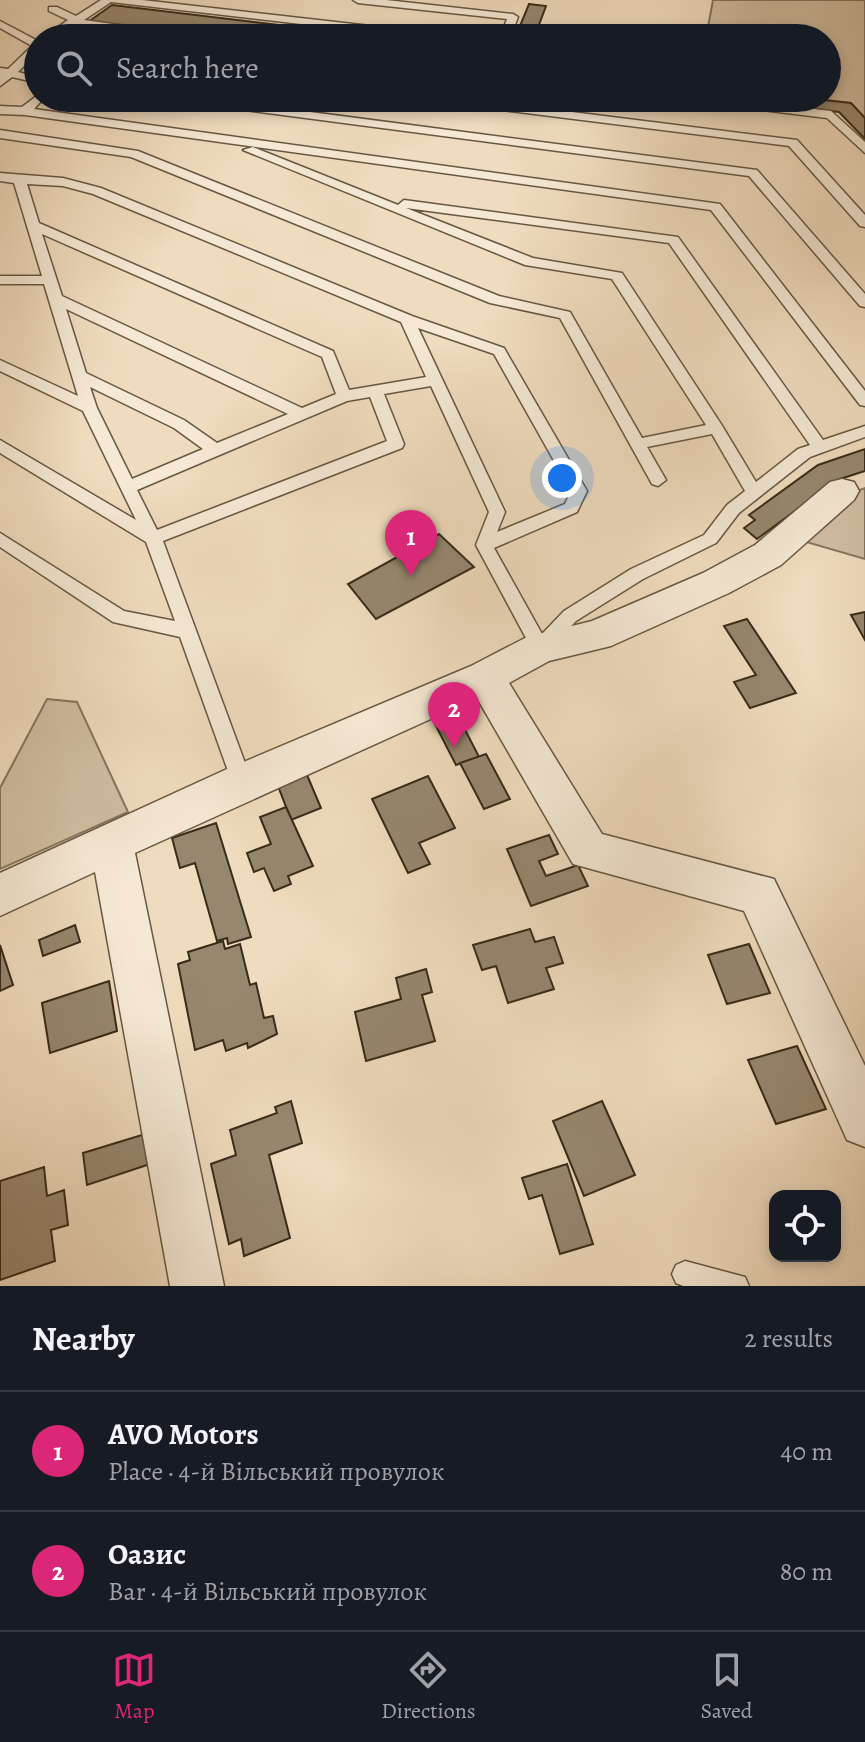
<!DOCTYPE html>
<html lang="en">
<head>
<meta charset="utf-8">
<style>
	:root { --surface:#171b24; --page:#20242c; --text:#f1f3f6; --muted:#9ea1a6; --line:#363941; --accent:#db2777 }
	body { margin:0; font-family:Alegreya,serif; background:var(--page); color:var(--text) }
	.controls { position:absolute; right:24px; bottom:24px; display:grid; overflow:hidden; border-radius:16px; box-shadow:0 4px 12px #0003 }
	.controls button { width:72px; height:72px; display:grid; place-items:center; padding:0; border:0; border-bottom:2px solid var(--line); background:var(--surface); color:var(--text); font:40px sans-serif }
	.you { position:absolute; left:562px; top:478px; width:28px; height:28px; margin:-20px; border:6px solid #fff; border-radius:50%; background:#1a73e8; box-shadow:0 0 0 12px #1a73e833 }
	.badge { display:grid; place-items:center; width:52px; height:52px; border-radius:50%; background:var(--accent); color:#fff; font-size:26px; font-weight:700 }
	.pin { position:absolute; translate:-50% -66px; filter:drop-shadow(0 2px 4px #0008) }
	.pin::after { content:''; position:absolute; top:42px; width:28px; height:24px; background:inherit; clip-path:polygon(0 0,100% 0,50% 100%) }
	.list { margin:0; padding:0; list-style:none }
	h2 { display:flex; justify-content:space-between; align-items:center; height:104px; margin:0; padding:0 32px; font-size:34px }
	h2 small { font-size:26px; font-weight:400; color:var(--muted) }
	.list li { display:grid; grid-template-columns:52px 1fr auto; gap:24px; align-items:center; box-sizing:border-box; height:120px; padding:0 32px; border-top:2px solid var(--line) }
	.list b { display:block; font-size:30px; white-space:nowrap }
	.list p { margin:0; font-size:26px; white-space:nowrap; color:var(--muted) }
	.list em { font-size:26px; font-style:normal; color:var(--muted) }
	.icon { flex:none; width:44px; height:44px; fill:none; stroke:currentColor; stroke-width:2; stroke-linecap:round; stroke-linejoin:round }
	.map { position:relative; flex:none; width:865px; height:1286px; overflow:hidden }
	.search { position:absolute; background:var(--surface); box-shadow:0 4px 12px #0003; left:24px; right:24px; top:24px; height:88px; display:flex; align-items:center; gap:20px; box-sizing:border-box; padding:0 28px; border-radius:44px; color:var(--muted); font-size:30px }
	.sheet { height:344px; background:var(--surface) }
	nav { display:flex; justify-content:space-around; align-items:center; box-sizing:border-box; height:112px; border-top:2px solid var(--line); background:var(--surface); font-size:22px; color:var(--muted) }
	nav a { display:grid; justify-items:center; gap:4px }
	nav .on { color:var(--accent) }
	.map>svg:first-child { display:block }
	.green { fill:#d0bda1; stroke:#84745d; stroke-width:2 }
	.building { fill:#97876e; stroke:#382b19; stroke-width:2 }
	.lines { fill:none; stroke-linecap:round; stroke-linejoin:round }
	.service-casing { stroke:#665742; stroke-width:3 }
	.minor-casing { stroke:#665742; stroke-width:3 }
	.service { fill:#f5e8d4; fill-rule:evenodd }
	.minor { fill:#f5e8d4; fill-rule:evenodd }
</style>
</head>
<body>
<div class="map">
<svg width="865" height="1286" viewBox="0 0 865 1286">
	<rect width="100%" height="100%" fill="#efdbbd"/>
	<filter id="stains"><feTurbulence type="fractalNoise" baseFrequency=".0025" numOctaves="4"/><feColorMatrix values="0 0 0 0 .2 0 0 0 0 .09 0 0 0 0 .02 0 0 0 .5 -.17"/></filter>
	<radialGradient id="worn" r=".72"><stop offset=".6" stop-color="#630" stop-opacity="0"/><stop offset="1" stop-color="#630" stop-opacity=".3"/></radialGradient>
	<g class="green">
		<path d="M 713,0 L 865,0 L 865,118 L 850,103 L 806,98 L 827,98 L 827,38 L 706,38 Z"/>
		<path d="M 865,488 L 865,559 L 789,537 L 855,492 Z"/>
		<path d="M 47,699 L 77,702 L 128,812 L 0,869 L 0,788 Z"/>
	</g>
	<g class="building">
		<path d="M 529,4 L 546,6 L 534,38 L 515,38 Z"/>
		<path d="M 112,5 L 387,38 L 207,38 L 88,22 Z"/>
		<path d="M 718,98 L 806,98 L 851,103 L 865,118 L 865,139 L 839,112 Z"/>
		<path d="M 865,449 L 865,471 L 837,480 L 757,539 L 744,528 L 755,520 L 749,515 L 818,465 Z"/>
		<path d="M 439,534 L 474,567 L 376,619 L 348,584 Z"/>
		<path d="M 865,612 L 865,640 L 851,615 Z"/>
		<path d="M 747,619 L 796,693 L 750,708 L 734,682 L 756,675 L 724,626 Z"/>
		<path d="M 458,716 L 479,757 L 456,765 L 435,724 Z"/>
		<path d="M 486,754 L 510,799 L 484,809 L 460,763 Z"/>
		<path d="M 307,775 L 321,808 L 291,820 L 278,786 Z"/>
		<path d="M 428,776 L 455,828 L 419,843 L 430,864 L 408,873 L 372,799 Z"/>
		<path d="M 286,807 L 313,866 L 288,876 L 291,884 L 274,891 L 264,868 L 254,872 L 247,853 L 271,844 L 260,817 Z"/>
		<path d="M 216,823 L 251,937 L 228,944 L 227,938 L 217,941 L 195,863 L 180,868 L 172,838 Z"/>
		<path d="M 549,835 L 558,854 L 539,861 L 546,876 L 578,865 L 588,886 L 531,906 L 507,849 Z"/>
		<path d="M 75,925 L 80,942 L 43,956 L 39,940 Z"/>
		<path d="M 530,929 L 535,942 L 554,937 L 563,963 L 546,968 L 554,989 L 508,1003 L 496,966 L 482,970 L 473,945 Z"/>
		<path d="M 223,941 L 225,949 L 240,944 L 250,985 L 256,983 L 264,1018 L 273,1016 L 277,1034 L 248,1048 L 247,1043 L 226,1051 L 223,1040 L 195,1050 L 178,964 L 190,960 L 188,952 Z"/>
		<path d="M 749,944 L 770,993 L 727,1004 L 708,955 Z"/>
		<path d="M 0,945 L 13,985 L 0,991 Z"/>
		<path d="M 426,969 L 432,992 L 422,995 L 435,1041 L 366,1061 L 355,1012 L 401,999 L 396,978 Z"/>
		<path d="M 109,981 L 117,1031 L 50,1053 L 42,1003 Z"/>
		<path d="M 797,1046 L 826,1109 L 776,1124 L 748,1060 Z"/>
		<path d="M 291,1101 L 302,1143 L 269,1155 L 290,1238 L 244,1256 L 241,1239 L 229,1244 L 211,1164 L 236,1155 L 230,1130 L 277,1113 L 275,1107 Z"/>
		<path d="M 602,1101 L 635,1175 L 584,1196 L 553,1121 Z"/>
		<path d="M 145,1134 L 150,1164 L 87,1185 L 83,1153 Z"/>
		<path d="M 567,1164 L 593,1244 L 560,1254 L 542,1195 L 529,1199 L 522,1178 Z"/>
		<path d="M 44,1167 L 47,1196 L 64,1190 L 68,1225 L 51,1230 L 55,1261 L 0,1280 L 0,1181 Z"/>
	</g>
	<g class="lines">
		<defs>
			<g id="service">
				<path d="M 101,0 L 142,0 L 450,35 L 455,38 L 421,38 L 111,2 L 84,20 L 192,35 L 197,38 L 164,38 L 88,29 L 77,25 L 55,38 L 43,38 L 68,20 L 49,11 L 49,7 L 57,7 L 76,16 Z"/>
				<path d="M 353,0 L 386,0 L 513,14 L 518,17 L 510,38 L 500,38 L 507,19 L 358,3 Z"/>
				<path d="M 0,21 L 38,41 L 38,52 L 18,72 L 38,77 L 38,83 L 12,77 L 0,86 L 0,68 L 8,69 L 32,46 L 0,28 Z"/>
				<path d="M 38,95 L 38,98 L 44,98 L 34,109 L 720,204 L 865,391 L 865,406 L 860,405 L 711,210 L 25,115 L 0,114 L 0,106 L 22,107 Z"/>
				<path d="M 170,98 L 203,98 L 757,170 L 865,294 L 865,307 L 860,306 L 749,176 L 176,101 Z"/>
				<path d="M 425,98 L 459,98 L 797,140 L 865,215 L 865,227 L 860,226 L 789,146 L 431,101 Z"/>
				<path d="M 684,98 L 719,98 L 831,111 L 865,142 L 865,153 L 827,118 L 690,101 Z"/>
				<path d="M 0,130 L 138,151 L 499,296 L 570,312 L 642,438 L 706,425 L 612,279 L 525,265 L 243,150 L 253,147 L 398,205 L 404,200 L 678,237 L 823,440 L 865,426 L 865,437 L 810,457 L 739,513 L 716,543 L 643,579 L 576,621 L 546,653 L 534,653 L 476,545 L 489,512 L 431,386 L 384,394 L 404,444 L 402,448 L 163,541 L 252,782 L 249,788 L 242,791 L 235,788 L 232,782 L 180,637 L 113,622 L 0,547 L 0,533 L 124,611 L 175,621 L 146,542 L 0,453 L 0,440 L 136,520 L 83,411 L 0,371 L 0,360 L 78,396 L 44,284 L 0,284 L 0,276 L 42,276 L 14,183 L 0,181 L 0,173 L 63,178 L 101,188 L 412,316 L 504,348 L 587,491 L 577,512 L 494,548 L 542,634 L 564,611 L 631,569 L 704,535 L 727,505 L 745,491 L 712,434 L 647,447 L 666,480 L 658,486 L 652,484 L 560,318 L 490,303 L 131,157 L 0,138 ZM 27,184 L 63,186 L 93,194 L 401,322 L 426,377 L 349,390 L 333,351 L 39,223 ZM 406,208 L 669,243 L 810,445 L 798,449 L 756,482 L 721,424 L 622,273 L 533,258 ZM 42,234 L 322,357 L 336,394 L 302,408 L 62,296 ZM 66,309 L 288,414 L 217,443 L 184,420 L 86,373 ZM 418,328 L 494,354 L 571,491 L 565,504 L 497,532 L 505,512 ZM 90,387 L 174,428 L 203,449 L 132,479 L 97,408 ZM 370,397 L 387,441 L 157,530 L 137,490 L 347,401 Z"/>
				<path d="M 685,1261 L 745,1277 L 749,1286 L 683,1286 L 676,1283 L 672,1274 L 676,1265 Z"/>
			</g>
			<path id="minor" d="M 842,479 L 854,482 L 859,491 L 854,500 L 781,565 L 729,593 L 611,646 L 549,661 L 509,683 L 602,834 L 774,879 L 865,1066 L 865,1147 L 847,1140 L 744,911 L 573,864 L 477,698 L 135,853 L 224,1286 L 170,1286 L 95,872 L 0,916 L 0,873 L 227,769 L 471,666 L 527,637 L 592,621 L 703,573 L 755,545 L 830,482 Z"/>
		</defs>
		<use href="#service" class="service-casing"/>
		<use href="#minor" class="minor-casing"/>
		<use href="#service" class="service"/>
		<use href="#minor" class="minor"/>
	</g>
	<rect width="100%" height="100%" filter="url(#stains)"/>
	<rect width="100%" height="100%" fill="url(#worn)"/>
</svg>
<div class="controls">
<button><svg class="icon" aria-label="locate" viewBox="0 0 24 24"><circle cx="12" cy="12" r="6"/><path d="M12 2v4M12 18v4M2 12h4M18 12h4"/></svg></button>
</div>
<div class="you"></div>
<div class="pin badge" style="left:411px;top:576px">1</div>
<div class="pin badge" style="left:454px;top:748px">2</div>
<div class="search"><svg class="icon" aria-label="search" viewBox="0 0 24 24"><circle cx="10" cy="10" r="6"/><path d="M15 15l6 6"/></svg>Search here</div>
</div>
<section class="sheet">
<h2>Nearby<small>2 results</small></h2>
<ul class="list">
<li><span class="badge">1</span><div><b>AVO Motors</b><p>Place · 4-й Вільський провулок</p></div><em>40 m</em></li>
<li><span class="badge">2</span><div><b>Оазис</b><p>Bar · 4-й Вільський провулок</p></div><em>80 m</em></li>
</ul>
</section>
<nav>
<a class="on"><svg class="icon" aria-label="map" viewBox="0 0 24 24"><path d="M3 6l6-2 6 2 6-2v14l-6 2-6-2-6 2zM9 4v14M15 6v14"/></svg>Map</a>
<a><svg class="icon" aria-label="directions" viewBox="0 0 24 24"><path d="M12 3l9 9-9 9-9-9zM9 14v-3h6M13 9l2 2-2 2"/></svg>Directions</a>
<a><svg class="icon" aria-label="saved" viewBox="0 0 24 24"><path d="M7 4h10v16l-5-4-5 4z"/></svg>Saved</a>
</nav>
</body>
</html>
